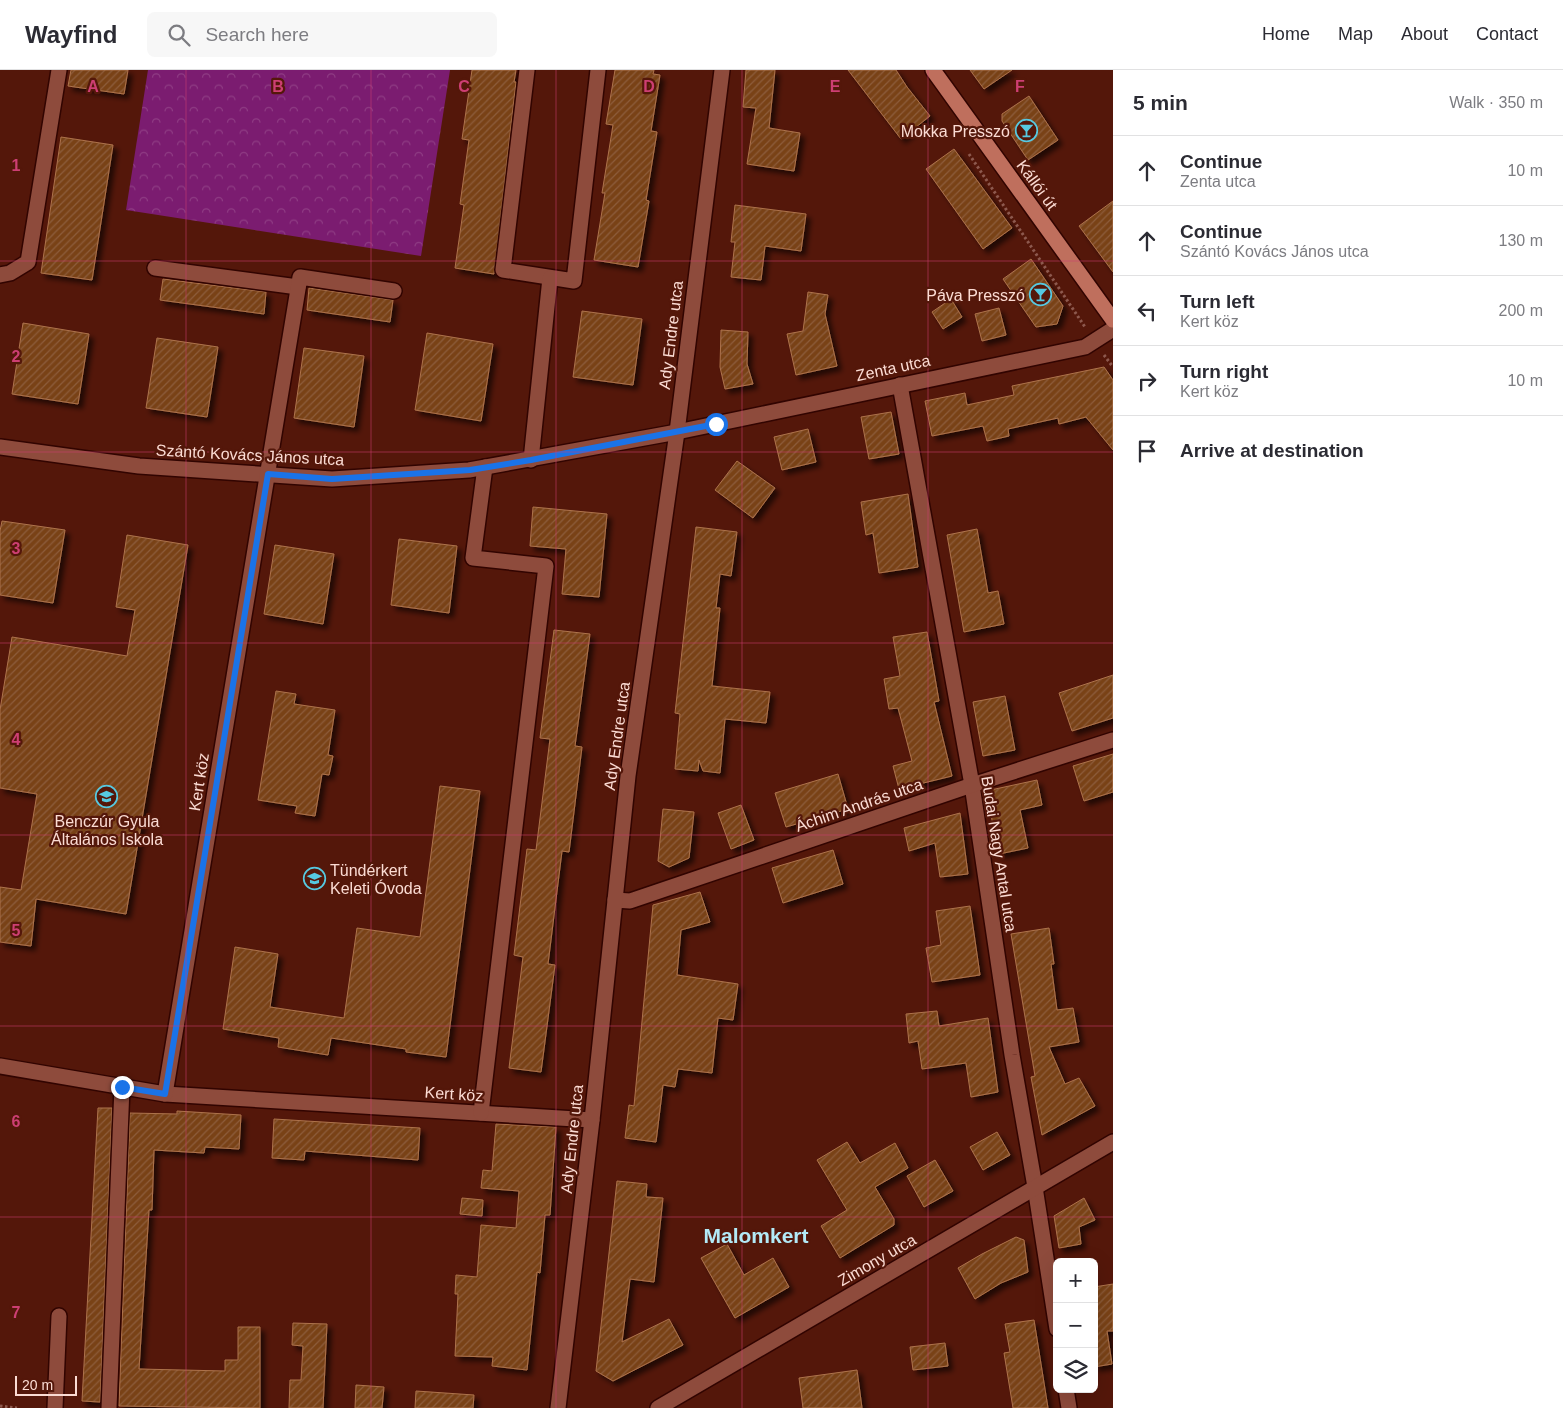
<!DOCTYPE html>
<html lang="en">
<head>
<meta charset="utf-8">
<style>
	:root { --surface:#fff; --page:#f7f7f7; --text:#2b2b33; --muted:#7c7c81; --line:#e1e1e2 }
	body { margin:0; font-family:Arial,sans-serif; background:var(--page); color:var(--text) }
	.controls { position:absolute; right:15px; bottom:15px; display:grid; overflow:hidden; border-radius:8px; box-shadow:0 5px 20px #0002 }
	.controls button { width:45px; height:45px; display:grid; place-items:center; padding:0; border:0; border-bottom:1px solid var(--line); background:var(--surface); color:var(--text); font:25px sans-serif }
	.scale { position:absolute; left:15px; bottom:12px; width:62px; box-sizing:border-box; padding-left:5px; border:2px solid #fbdbd3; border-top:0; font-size:14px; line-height:18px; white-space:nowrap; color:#fbdbd3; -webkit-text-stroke:4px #54170a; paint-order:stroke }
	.stop { position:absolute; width:15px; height:15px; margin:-11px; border:4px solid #1a73e8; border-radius:50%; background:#fff }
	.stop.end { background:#1a73e8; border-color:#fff; box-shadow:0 1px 5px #0008 }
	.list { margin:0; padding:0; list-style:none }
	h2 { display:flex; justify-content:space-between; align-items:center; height:65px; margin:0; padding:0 20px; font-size:21px }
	h2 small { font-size:16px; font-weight:400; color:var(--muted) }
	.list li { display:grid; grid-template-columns:32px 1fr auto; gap:15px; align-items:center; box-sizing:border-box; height:70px; padding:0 20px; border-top:1px solid var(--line) }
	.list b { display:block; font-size:19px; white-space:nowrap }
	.list p { margin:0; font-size:16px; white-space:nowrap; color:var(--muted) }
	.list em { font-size:16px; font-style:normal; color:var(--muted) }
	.icon { flex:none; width:28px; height:28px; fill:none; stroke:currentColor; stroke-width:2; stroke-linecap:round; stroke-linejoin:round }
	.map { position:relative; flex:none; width:1113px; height:1338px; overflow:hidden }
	header { display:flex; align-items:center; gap:30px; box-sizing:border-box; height:70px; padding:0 25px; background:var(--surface); border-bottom:1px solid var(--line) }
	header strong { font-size:24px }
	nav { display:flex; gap:28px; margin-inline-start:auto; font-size:18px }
	.search { width:350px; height:45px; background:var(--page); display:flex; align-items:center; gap:12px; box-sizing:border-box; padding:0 18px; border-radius:8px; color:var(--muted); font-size:19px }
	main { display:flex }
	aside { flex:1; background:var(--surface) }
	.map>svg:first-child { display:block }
	.park { fill:url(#park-crowns) }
	.building { fill:url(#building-hatch); stroke:#ae734b; filter:url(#shadow) }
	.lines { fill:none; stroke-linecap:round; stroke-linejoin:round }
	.minor-casing { stroke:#310400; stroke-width:18 }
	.major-casing { stroke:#310400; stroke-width:18 }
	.path { stroke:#8d594e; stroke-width:3; stroke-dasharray:2.5 2.5; stroke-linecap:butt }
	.minor { stroke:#8e4b3c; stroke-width:15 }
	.major { stroke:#bf6f5d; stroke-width:15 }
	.route { stroke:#1a73e8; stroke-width:6 }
	.grid { fill:none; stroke:#cd3f73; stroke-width:1; stroke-opacity:0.55 }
	.labels { text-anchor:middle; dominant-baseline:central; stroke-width:4.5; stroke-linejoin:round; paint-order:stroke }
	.poi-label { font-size:16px; fill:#fbdbd3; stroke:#54170a; text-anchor:end }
	.street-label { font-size:16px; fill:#fbdbd3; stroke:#54170a }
	.district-label { font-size:21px; font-weight:bold; fill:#b2eaf7; stroke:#54170a }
	.grid-label { font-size:16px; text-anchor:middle; font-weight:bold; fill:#cd3f73; stroke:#54170a; stroke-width:4.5; stroke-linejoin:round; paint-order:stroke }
</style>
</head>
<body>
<header>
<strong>Wayfind</strong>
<div class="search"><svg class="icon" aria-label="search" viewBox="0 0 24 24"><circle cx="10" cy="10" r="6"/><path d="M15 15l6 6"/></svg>Search here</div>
<nav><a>Home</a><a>Map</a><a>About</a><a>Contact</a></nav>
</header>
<main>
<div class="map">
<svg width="1113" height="1338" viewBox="0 0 1113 1338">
	<defs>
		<pattern id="park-crowns" width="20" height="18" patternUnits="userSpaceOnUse" patternTransform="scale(1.25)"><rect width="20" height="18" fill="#7b1c70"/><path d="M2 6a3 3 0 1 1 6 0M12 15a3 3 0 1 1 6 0" fill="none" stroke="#8f3c84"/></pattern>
		<pattern id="building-hatch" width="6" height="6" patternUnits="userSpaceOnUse" patternTransform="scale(1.25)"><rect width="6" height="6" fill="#794219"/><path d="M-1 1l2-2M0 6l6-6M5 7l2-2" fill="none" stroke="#8d5d3a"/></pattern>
		<filter id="shadow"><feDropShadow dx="4.5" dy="4.5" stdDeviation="2.5" flood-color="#0009"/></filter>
	</defs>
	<rect width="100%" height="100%" fill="#54170a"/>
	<path class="park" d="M 148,0 L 450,0 L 421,186 L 126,140 Z"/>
	<g class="building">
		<path d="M 71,0 L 128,0 L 124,24 L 68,16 Z"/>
		<path d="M 472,0 L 516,0 L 514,12 L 516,12 L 494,204 L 455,198 L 464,135 L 460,134 L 469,70 L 462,69 Z"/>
		<path d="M 615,0 L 654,0 L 653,4 L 660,5 L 651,61 L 657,62 L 646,130 L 649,131 L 638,197 L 594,190 L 605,123 L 602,123 L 613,55 L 606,54 Z"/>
		<path d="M 746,0 L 775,0 L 769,58 L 800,63 L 794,101 L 747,94 L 756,38 L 743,37 Z"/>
		<path d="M 848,0 L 896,0 L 907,17 L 930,46 L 901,69 Z"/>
		<path d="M 970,0 L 1012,0 L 984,19 Z"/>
		<path d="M 1029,26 L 1058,70 L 1028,90 L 1002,51 L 1002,44 Z"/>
		<path d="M 61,67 L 113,75 L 92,210 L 41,203 Z"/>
		<path d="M 954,79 L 1012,158 L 983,179 L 926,99 Z"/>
		<path d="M 1113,131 L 1113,202 L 1079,156 Z"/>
		<path d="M 735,135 L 806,144 L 801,181 L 765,176 L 761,210 L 731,207 L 735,172 L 731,172 Z"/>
		<path d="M 1031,189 L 1063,236 L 1057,254 L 1036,257 L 1003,209 Z"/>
		<path d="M 163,209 L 266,222 L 264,244 L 160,230 Z"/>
		<path d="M 309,218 L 393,230 L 390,252 L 307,240 Z"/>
		<path d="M 808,222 L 828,225 L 825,244 L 837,296 L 796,305 L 787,264 L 803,261 Z"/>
		<path d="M 951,229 L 962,247 L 943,259 L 932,242 Z"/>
		<path d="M 999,238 L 1006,265 L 982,271 L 975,244 Z"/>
		<path d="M 582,241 L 642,249 L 633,315 L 573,307 Z"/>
		<path d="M 23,253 L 89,264 L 78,334 L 12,324 Z"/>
		<path d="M 721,260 L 748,262 L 747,294 L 753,314 L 725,319 L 720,297 Z"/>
		<path d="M 427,263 L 493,274 L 481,351 L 415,340 Z"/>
		<path d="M 157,268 L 218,277 L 207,347 L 146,338 Z"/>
		<path d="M 304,278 L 364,286 L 354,357 L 294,348 Z"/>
		<path d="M 1104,297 L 1113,310 L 1113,380 L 1086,347 L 1059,354 L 1058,348 L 1008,359 L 1009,366 L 987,371 L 983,356 L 932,366 L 925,331 L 965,323 L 967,335 L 1014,325 L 1012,316 Z"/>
		<path d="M 891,342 L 899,384 L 869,389 L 861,347 Z"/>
		<path d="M 808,359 L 816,392 L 782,400 L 774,367 Z"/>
		<path d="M 737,391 L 775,418 L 753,448 L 715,420 Z"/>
		<path d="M 908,424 L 918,497 L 879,503 L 873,463 L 866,465 L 861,432 Z"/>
		<path d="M 533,437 L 607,444 L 599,527 L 562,524 L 566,479 L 530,476 Z"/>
		<path d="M 2,451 L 65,460 L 53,533 L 0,525 L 0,461 Z"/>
		<path d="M 696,457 L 737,462 L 731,506 L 720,504 L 716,538 L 720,538 L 712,616 L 770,622 L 766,653 L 725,649 L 720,703 L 703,701 L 699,690 L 698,701 L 675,699 L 680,644 L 675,643 Z"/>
		<path d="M 977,459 L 988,523 L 998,521 L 1004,554 L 964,562 L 947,465 Z"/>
		<path d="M 127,465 L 188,475 L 126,844 L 36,829 L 31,876 L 0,872 L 0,817 L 21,820 L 37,724 L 0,718 L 0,640 L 12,567 L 127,586 L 135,540 L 116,537 Z"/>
		<path d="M 399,469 L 457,476 L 449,543 L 391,535 Z"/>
		<path d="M 275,475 L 334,484 L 323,554 L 264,544 Z"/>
		<path d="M 554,560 L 590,564 L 575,676 L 582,677 L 569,782 L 562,781 L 548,894 L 555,895 L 541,1002 L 509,998 L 523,887 L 514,885 L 527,779 L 536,780 L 550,669 L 540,668 Z"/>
		<path d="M 927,562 L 939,631 L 934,632 L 952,706 L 899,719 L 893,696 L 912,691 L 898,638 L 889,639 L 884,609 L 900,606 L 893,567 Z"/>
		<path d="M 1113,605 L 1113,648 L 1072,661 L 1059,623 Z"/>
		<path d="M 276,621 L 296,624 L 294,634 L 335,640 L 328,685 L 333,686 L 329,705 L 322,704 L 315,746 L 295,743 L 297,736 L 258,730 Z"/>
		<path d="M 1005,626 L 1015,680 L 983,686 L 973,632 Z"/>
		<path d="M 1113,684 L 1113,722 L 1084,731 L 1073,696 Z"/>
		<path d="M 838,704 L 848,739 L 786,757 L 775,723 Z"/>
		<path d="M 1037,710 L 1042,735 L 1020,740 L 1028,778 L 999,784 L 986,721 Z"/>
		<path d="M 440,716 L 480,721 L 446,987 L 406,982 L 406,979 L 331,968 L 328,985 L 278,977 L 279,968 L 223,959 L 235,877 L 278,884 L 270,937 L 344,948 L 357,858 L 420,867 Z"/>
		<path d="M 741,735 L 754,770 L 731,779 L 718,743 Z"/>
		<path d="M 663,739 L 694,742 L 689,788 L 669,797 L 658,791 Z"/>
		<path d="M 960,743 L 968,804 L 940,807 L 935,773 L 909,781 L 904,758 Z"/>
		<path d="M 833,780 L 843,814 L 783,833 L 772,798 Z"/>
		<path d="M 700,822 L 710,852 L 681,860 L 677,905 L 738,914 L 733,950 L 718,948 L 712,1003 L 678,999 L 675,1017 L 663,1015 L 656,1072 L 625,1068 L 629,1035 L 634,1036 L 653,835 Z"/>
		<path d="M 970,836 L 980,905 L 932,912 L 926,878 L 941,875 L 936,841 Z"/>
		<path d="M 1049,858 L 1054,894 L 1051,894 L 1057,940 L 1073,938 L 1079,972 L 1049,977 L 1065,1014 L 1079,1008 L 1095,1036 L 1042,1065 L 1031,1007 L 1035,1006 L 1011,864 Z"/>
		<path d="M 937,941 L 939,956 L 988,948 L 998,1022 L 971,1027 L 966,993 L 922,999 L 918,971 L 909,973 L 906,944 Z"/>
		<path d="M 98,1038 L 112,1038 L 100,1332 L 82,1331 Z"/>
		<path d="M 177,1041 L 241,1045 L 239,1079 L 205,1077 L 204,1083 L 154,1080 L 152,1140 L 149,1140 L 139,1299 L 225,1301 L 225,1290 L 238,1290 L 238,1257 L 260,1257 L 260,1338 L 119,1336 L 130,1043 L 177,1044 Z"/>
		<path d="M 274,1049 L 420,1058 L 418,1090 L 305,1081 L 304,1090 L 272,1088 Z"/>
		<path d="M 496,1054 L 556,1057 L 550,1145 L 545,1145 L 540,1203 L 537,1202 L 527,1300 L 492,1296 L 493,1287 L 455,1286 L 458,1224 L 455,1224 L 456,1205 L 477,1207 L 481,1155 L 516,1158 L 519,1121 L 481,1118 L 483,1100 L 492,1101 Z"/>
		<path d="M 997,1062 L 1010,1085 L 983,1100 L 970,1077 Z"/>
		<path d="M 847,1072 L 860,1093 L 895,1073 L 908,1098 L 875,1117 L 894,1149 L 894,1155 L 840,1188 L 821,1156 L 847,1140 L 817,1090 Z"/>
		<path d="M 935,1090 L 953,1121 L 924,1137 L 907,1106 Z"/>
		<path d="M 617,1111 L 647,1114 L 646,1127 L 663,1128 L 654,1212 L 630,1209 L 622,1272 L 669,1249 L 683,1275 L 613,1311 L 596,1301 Z"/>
		<path d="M 462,1128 L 483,1130 L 482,1146 L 460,1144 Z"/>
		<path d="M 1084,1128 L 1095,1150 L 1079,1157 L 1081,1174 L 1059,1178 L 1054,1146 Z"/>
		<path d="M 1016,1167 L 1024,1170 L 1028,1202 L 1001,1213 L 975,1229 L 958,1198 L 982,1184 Z"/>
		<path d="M 727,1174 L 744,1205 L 773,1188 L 789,1217 L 735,1248 L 701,1188 Z"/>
		<path d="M 1113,1214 L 1113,1261 L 1107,1261 L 1112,1294 L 1094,1297 L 1094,1217 Z"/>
		<path d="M 1034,1250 L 1048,1338 L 1013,1338 L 1004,1283 L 1010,1282 L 1005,1254 Z"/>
		<path d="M 293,1253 L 327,1254 L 323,1338 L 289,1338 L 290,1310 L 301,1310 L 303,1276 L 292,1275 Z"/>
		<path d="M 945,1273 L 948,1296 L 913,1300 L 910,1277 Z"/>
		<path d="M 857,1300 L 862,1338 L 803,1338 L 799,1308 Z"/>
		<path d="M 356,1315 L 384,1317 L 382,1338 L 355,1338 Z"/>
		<path d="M 416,1321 L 474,1325 L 473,1338 L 415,1338 Z"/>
	</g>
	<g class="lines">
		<defs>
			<g id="minor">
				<path d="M 527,0 L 503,200 L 574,211 L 598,0"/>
				<path d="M 155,198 L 298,217"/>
				<path d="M 0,205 L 10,203 L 28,192 L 59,0"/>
				<path d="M 900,315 L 972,715 L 1012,985 L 1035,1117 L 1057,1259"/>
				<path d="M 0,377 L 139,396 L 332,409 L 469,400 L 677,362 L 1085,277 L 1113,259"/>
				<path d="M 531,390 L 550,208"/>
				<path d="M 615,830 L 630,831 L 972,715 L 1113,670"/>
				<path d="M 0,996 L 165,1024 L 592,1050"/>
				<path d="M 165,1024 L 300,207 L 394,221"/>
				<path d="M 481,1043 L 546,496 L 473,488 L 485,397"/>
				<path d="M 1066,1319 L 1069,1338"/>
				<path d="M 55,1338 L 59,1246"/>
				<path d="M 109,1338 L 122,1017"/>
				<path d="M 558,1338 L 592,1050 L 628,706 L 677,362 L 722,0"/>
				<path d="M 658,1338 L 1113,1072"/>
			</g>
			<path id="major" d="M 933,0 L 1113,250"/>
		</defs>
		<use href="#minor" class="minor-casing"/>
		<use href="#major" class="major-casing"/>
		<g class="path">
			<path d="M 969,84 L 1085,257"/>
			<path d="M 1104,285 L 1113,297"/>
			<path d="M 0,1336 L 17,1338"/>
		</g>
		<use href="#minor" class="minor"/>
		<use href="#major" class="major"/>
	</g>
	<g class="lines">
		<path class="route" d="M 122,1017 L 165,1024 L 268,404 L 332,409 L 470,400 L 531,390 L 716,354"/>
	</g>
	<path class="grid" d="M 186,0 L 186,1338M 371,0 L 371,1338M 556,0 L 556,1338M 742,0 L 742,1338M 928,0 L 928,1338M 0,191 L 1113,191M 0,382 L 1113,382M 0,573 L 1113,573M 0,765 L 1113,765M 0,956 L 1113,956M 0,1147 L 1113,1147"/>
	<defs>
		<symbol id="bar-ring" viewBox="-11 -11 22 22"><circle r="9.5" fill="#54170a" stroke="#56c9e1" stroke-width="1.5"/><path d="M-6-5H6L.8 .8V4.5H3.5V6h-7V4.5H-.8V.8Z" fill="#56c9e1"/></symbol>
		<symbol id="school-ring" viewBox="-11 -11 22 22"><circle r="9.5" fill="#54170a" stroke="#56c9e1" stroke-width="1.5"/><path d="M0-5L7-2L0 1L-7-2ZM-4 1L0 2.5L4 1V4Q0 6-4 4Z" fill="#56c9e1"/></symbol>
	</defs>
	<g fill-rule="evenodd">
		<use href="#bar-ring" x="1014" y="48" width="25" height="25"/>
		<use href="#bar-ring" x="1028" y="212" width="25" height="25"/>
		<use href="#school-ring" x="94" y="714" width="25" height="25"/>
		<use href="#school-ring" x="302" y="796" width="25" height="25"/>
	</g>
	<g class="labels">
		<g class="poi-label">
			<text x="1010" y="61">Mokka Presszó</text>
			<text x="1025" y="225">Páva Presszó</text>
			<text x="107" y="751" text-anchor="middle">Benczúr Gyula<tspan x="107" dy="18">Általános Iskola</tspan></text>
			<text x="330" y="800" text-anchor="start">Tündérkert<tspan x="330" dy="18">Keleti Óvoda</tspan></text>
		</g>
		<g class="street-label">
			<text transform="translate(1037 115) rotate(54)">Kállói út</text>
			<text transform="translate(671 265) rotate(-83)">Ady Endre utca</text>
			<text transform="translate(893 298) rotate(-12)">Zenta utca</text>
			<text transform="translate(250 385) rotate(3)">Szántó Kovács János utca</text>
			<text transform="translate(617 666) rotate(-82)">Ady Endre utca</text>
			<text transform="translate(199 712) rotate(-81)">Kert köz</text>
			<text transform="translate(859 735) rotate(-19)">Áchim András utca</text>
			<text transform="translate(999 784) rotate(81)">Budai Nagy Antal utca</text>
			<text transform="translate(454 1024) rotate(4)">Kert köz</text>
			<text transform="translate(572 1069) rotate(-84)">Ady Endre utca</text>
			<text transform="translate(877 1190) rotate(-30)">Zimony utca</text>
		</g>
		<g class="district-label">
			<text x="756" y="1165">Malomkert</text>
		</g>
	</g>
	<g class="grid-label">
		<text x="93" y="22">A</text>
		<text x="278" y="22">B</text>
		<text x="464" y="22">C</text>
		<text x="649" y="22">D</text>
		<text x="835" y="22">E</text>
		<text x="1020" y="22">F</text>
		<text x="16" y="101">1</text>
		<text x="16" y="292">2</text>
		<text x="16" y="484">3</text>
		<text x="16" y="675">4</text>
		<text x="16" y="866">5</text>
		<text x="16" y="1057">6</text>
		<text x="16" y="1248">7</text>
	</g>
</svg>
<div class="controls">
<button>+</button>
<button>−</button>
<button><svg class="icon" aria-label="layers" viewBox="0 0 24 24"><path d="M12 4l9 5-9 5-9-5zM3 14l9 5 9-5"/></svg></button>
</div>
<div class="scale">20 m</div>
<div class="stop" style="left:716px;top:354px"></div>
<div class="stop end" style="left:122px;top:1017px"></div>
</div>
<aside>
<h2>5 min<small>Walk · 350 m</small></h2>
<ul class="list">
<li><svg class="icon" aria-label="ahead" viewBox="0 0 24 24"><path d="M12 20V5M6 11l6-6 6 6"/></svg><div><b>Continue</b><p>Zenta utca</p></div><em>10 m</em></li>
<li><svg class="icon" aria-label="ahead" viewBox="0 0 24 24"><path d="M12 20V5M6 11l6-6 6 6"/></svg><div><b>Continue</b><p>Szántó Kovács János utca</p></div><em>130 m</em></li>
<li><svg class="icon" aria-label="left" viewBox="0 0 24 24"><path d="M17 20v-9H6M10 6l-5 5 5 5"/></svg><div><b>Turn left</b><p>Kert köz</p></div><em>200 m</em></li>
<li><svg class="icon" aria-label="right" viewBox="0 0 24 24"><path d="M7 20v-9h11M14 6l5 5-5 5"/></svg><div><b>Turn right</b><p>Kert köz</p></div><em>10 m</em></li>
<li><svg class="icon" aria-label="arrive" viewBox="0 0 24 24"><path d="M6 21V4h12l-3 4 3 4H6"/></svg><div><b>Arrive at destination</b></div></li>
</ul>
</aside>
</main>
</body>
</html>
